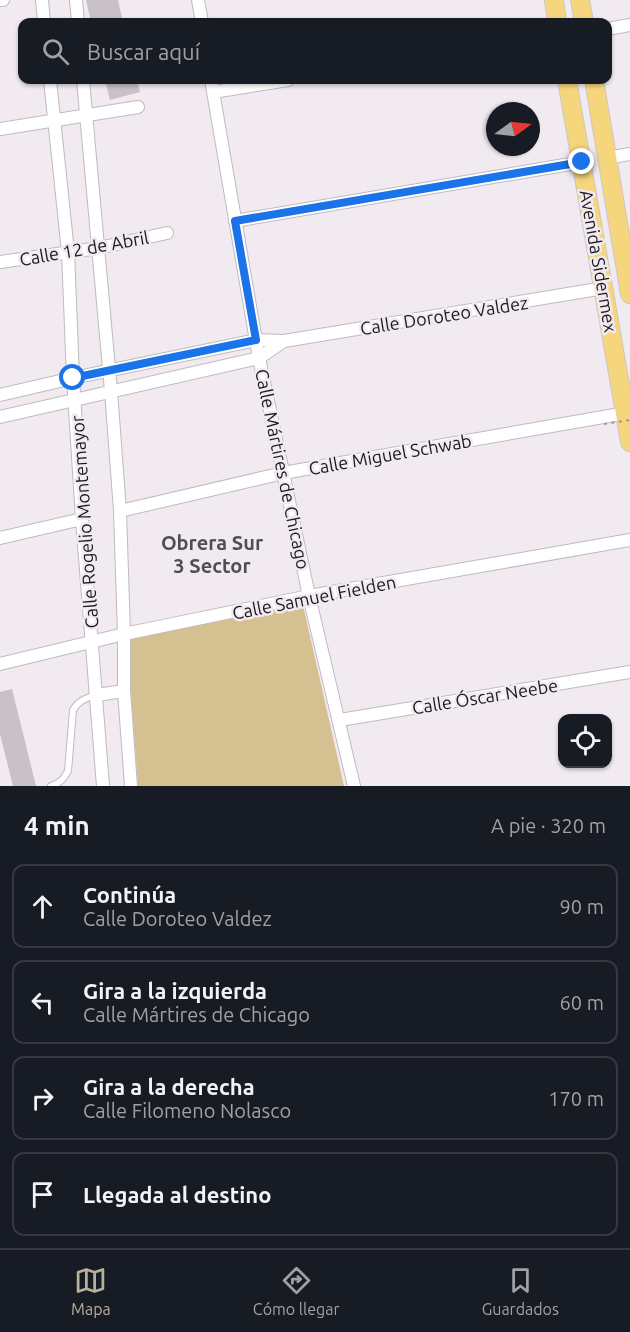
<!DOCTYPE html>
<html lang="es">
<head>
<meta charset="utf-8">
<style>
	:root { --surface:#171b24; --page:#20242c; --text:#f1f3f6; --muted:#9ea1a6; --line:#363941; --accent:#b8b09b }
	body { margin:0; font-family:Ubuntu,sans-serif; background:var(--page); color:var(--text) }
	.controls { position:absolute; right:18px; bottom:18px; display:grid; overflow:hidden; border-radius:12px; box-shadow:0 2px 4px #0004 }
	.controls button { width:54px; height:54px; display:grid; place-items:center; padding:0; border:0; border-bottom:2px solid var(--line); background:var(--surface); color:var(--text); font:30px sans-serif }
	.compass { position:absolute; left:486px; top:102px; width:54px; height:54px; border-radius:50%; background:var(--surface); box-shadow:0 2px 4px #0004; rotate:75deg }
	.stop { position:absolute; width:18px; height:18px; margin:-14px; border:4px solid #1a73e8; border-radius:50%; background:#fff }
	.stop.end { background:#1a73e8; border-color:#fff; box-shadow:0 2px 6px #0008 }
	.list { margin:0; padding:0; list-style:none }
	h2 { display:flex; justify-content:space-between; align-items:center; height:78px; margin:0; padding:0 24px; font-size:26px }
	h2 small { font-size:20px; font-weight:400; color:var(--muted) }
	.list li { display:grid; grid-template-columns:39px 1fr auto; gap:18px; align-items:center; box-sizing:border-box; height:84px; margin:0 12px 12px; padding:0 12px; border:2px solid var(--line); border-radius:12px }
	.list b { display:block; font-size:22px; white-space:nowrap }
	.list p { margin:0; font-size:20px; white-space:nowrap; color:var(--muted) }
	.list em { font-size:20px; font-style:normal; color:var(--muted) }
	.icon { flex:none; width:33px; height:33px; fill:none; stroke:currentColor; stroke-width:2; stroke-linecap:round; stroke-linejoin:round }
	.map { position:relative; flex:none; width:630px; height:786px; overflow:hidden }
	.search { position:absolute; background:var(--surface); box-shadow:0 2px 4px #0004; left:18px; right:18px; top:18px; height:66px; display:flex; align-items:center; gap:15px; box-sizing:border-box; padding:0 21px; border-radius:12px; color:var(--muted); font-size:22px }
	.sheet { height:462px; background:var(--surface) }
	nav { display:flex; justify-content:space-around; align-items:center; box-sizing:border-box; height:84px; border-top:2px solid var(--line); background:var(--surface); font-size:16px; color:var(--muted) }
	nav a { display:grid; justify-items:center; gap:3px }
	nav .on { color:var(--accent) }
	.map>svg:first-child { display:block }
	.green { fill:#d5c092 }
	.building { fill:#c8c2c8 }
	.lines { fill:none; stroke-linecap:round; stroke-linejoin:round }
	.lane-casing { stroke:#c0bac0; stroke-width:8 }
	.street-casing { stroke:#c0bac0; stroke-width:14 }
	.primary-casing { stroke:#c9c8c9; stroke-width:20 }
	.lane { stroke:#fff; stroke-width:6 }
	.street { stroke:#fff; stroke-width:12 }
	.primary { stroke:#f6d67c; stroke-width:18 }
	.path-bridge { stroke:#9c969c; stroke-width:2; stroke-dasharray:3 4.5; stroke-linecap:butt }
	.route { stroke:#1a73e8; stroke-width:8 }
	.labels { text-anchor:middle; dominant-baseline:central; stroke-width:5; stroke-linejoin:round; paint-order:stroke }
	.street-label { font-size:18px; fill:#1d1a1d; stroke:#f1eaf1 }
	.neighbourhood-label { font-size:20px; font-weight:bold; fill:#524d52; stroke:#f1eaf1 }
</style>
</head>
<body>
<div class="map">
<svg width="630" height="786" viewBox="0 0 630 786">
	<rect width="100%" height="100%" fill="#f1eaf1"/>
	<path class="green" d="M 303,605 L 344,786 L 138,786 L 127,639 Z"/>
	<g class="building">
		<path d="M 86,0 L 118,0 L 123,22 L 91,22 Z"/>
		<path d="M 105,80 L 137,80 L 140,92 L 110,100 Z"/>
		<path d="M 12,689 L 36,786 L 13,786 L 0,734 L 0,692 Z"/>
	</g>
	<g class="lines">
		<defs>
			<path id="lane" d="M 51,786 C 60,783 64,779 68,771 L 73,710 C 78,701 86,698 96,695"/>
			<g id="street">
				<path d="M 0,0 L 3,0"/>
				<path d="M 42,0 L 44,22"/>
				<path d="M 76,0 L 78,22"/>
				<path d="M 198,0 L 202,22"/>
				<path d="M 608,29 L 630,25"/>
				<path d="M 50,80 L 68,252 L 73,378 L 82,519 L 103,786"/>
				<path d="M 83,80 L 111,391 L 120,511 L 124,634 L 124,691 L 131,786"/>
				<path d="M 211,80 L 259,358 L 309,596 L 354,786"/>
				<path d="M 213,92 L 288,80"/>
				<path d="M 0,129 L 138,107"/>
				<path d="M 607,158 L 630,154"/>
				<path d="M 235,221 L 582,162"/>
				<path d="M 0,262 L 99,248 L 167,233"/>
				<path d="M 0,395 L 73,378 L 256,340 L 284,341 L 604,288"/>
				<path d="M 0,417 L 259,358 L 284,341"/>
				<path d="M 120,511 L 283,473 L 626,413"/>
				<path d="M 0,538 L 82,519"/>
				<path d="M 0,664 L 124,634 L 309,596 L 630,540"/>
				<path d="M 96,695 L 124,691"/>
				<path d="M 340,720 L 630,672"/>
			</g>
			<g id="primary">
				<path d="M 554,0 L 557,22"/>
				<path d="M 580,0 L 584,22"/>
				<path d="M 567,80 L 630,442"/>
				<path d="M 594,80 L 630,294"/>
			</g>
		</defs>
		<use href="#lane" class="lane-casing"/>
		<use href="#street" class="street-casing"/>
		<use href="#primary" class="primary-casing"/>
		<use href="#lane" class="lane"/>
		<use href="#street" class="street"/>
		<use href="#primary" class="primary"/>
		<path class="path-bridge" d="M 604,424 L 630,420"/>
	</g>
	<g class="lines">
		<path class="route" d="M 73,378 L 256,340 L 235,221 L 582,162"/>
	</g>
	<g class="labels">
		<g class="street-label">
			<text transform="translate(84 248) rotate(-10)">Calle 12 de Abril</text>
			<text transform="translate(599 261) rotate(80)">Avenida Sidermex</text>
			<text transform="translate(444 315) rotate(-9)">Calle Doroteo Valdez</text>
			<text transform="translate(390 454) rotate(-10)">Calle Miguel Schwab</text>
			<text transform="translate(283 469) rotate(78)">Calle Mártires de Chicago</text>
			<text transform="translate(84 522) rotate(-94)">Calle Rogelio Montemayor</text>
			<text transform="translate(314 597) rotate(-11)">Calle Samuel Fielden</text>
			<text transform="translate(485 696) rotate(-9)">Calle Óscar Neebe</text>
		</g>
		<g class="neighbourhood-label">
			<text x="212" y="542">Obrera Sur<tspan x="212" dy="23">3 Sector</tspan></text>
		</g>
	</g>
</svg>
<div class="controls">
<button><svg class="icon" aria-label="locate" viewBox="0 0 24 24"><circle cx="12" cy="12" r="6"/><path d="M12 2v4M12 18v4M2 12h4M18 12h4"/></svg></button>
</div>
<svg class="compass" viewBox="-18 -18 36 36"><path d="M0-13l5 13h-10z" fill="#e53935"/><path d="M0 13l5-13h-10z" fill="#9ea1a6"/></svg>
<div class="stop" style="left:73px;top:378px"></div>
<div class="stop end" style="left:582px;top:162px"></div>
<div class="search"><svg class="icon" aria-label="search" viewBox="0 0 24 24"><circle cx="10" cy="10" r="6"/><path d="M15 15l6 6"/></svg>Buscar aquí</div>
</div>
<section class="sheet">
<h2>4 min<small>A pie · 320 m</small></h2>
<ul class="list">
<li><svg class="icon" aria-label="ahead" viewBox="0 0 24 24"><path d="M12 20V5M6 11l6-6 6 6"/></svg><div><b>Continúa</b><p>Calle Doroteo Valdez</p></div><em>90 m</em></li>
<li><svg class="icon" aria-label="left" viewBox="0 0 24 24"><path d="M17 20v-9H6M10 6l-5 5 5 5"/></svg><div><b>Gira a la izquierda</b><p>Calle Mártires de Chicago</p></div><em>60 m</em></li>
<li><svg class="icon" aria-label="right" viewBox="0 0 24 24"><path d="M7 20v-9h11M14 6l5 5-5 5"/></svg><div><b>Gira a la derecha</b><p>Calle Filomeno Nolasco</p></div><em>170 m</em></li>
<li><svg class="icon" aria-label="arrive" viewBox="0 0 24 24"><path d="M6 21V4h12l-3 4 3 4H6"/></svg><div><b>Llegada al destino</b></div></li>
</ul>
</section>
<nav>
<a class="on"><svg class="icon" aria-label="map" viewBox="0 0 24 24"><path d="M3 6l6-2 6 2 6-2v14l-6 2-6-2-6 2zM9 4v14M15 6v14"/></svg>Mapa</a>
<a><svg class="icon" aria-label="directions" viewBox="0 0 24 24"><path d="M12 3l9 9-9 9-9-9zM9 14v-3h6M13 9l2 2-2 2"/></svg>Cómo llegar</a>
<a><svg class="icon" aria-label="saved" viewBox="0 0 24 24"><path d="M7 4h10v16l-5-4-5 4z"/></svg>Guardados</a>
</nav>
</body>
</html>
